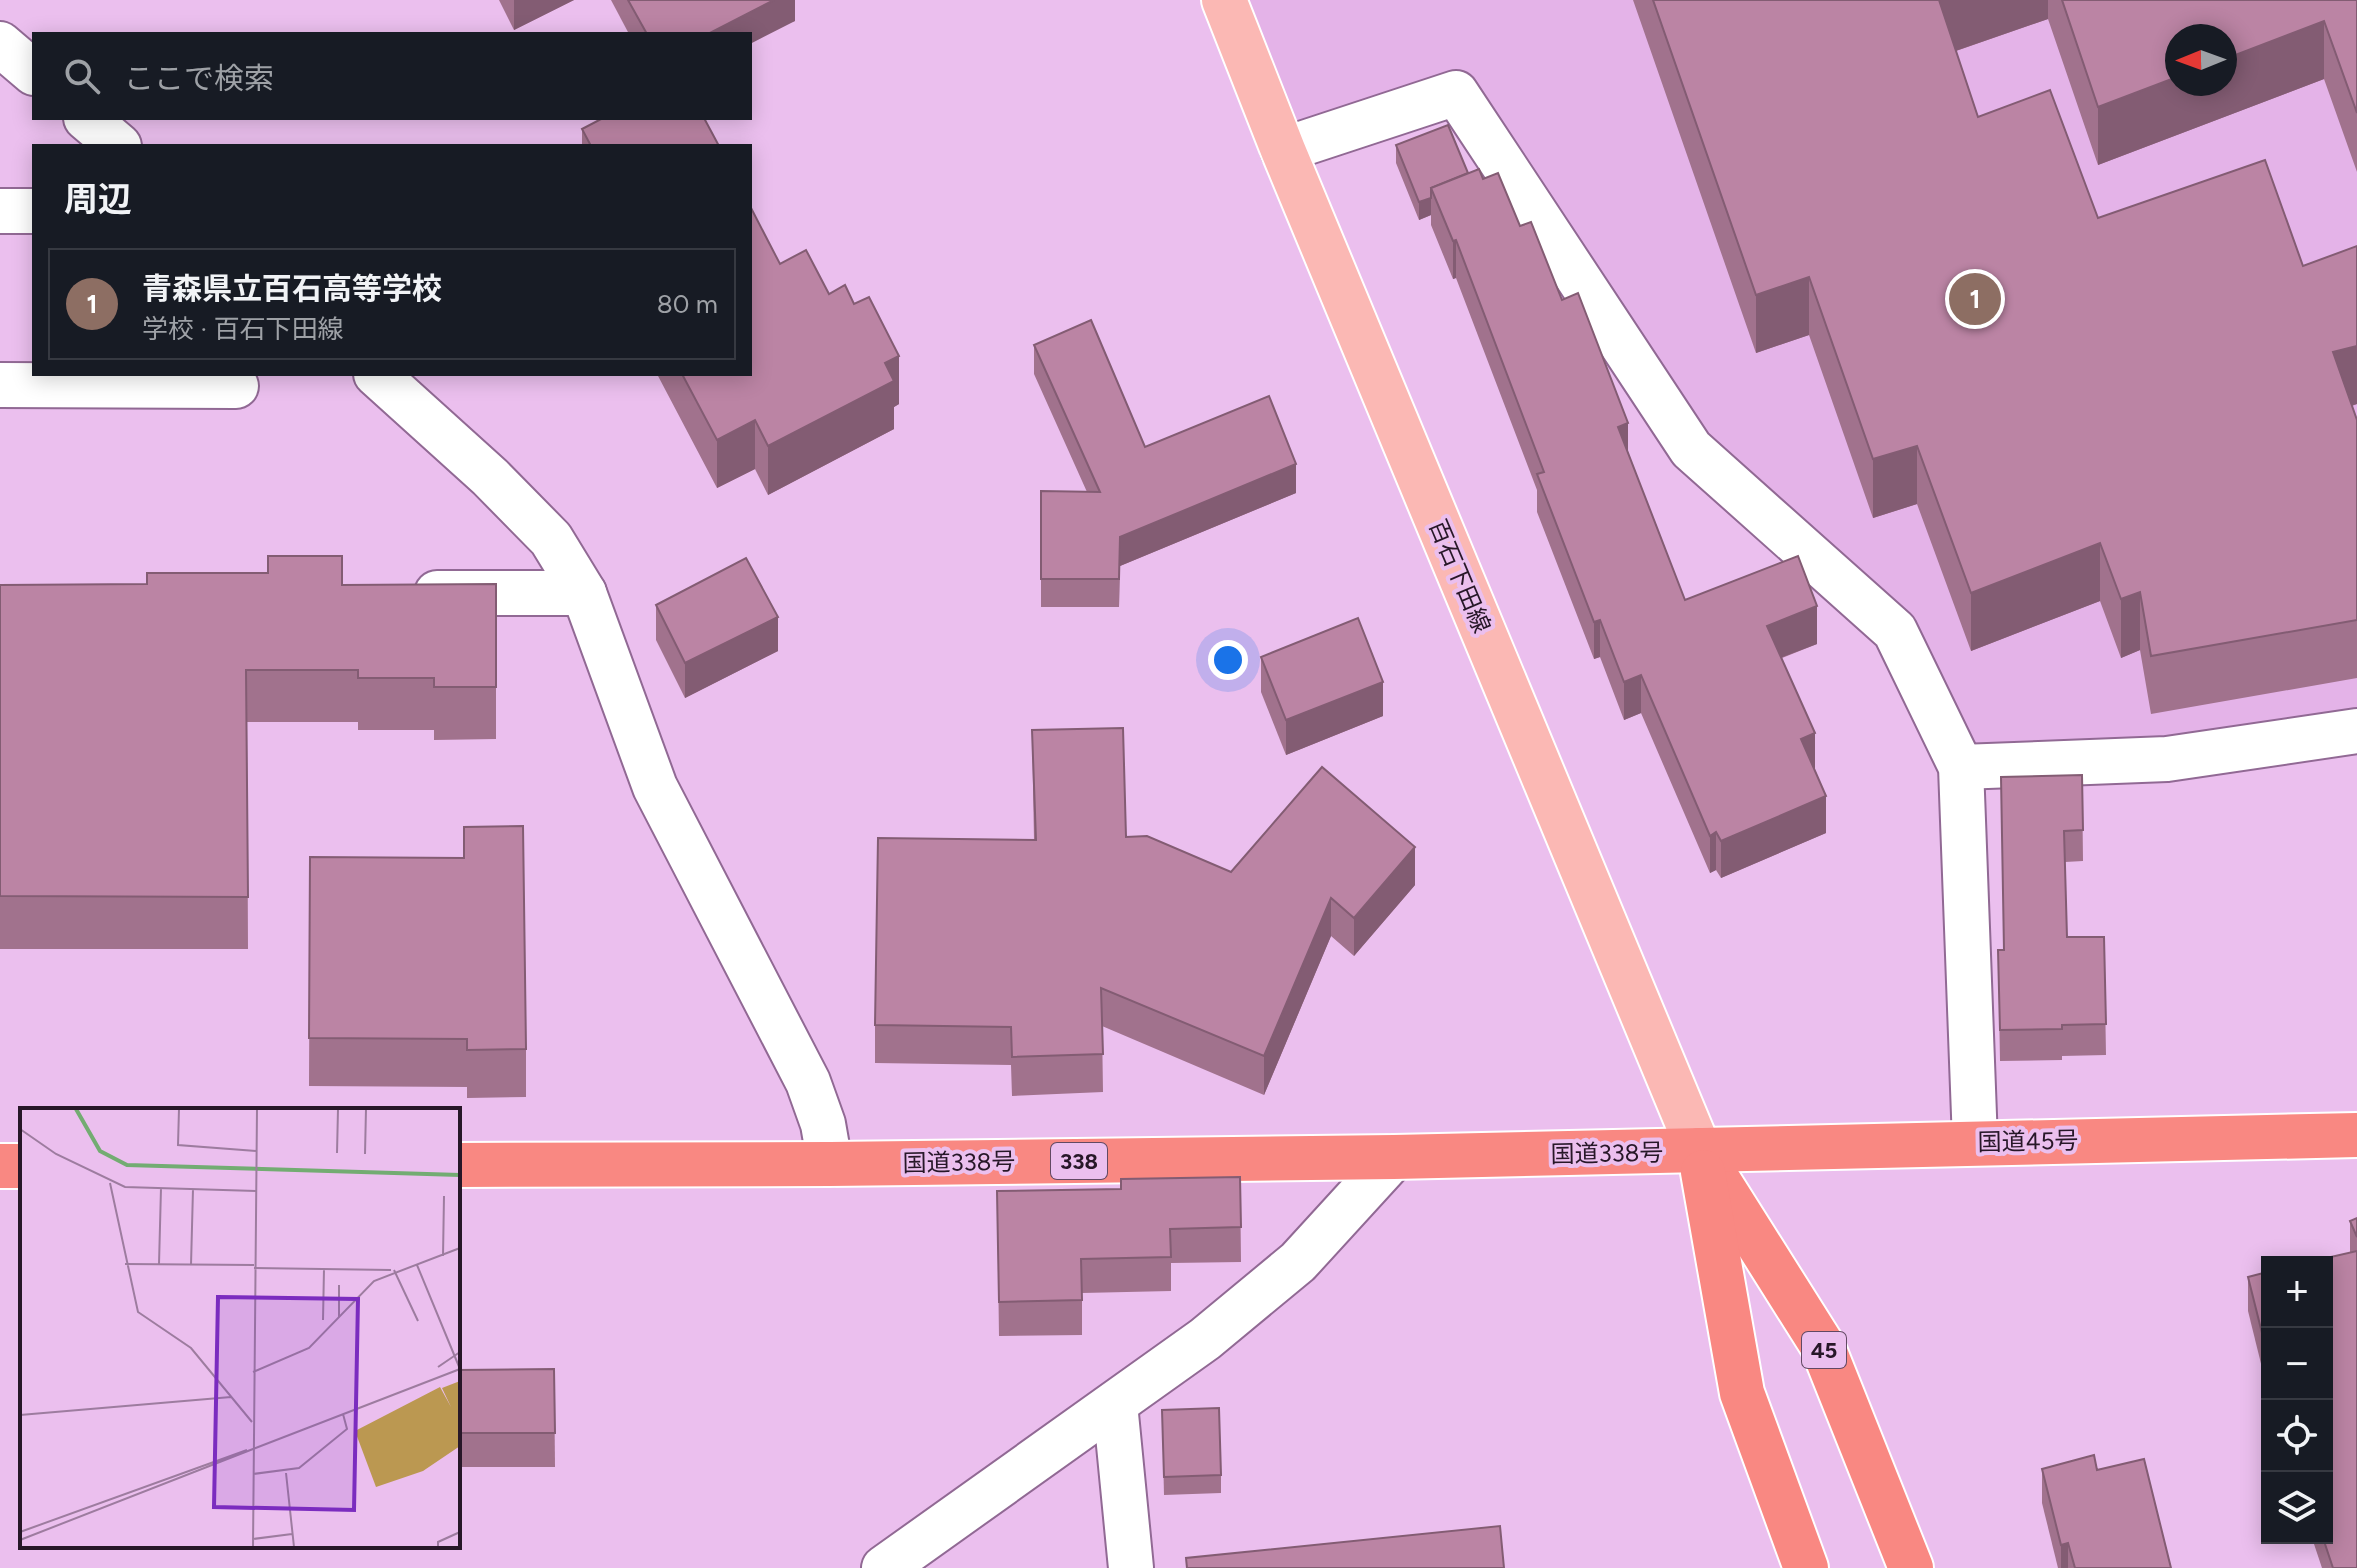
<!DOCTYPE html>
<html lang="ja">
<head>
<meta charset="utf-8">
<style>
	:root { --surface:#171b24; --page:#242831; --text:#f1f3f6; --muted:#9ea1a6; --line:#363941; --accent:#0f766e }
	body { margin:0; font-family:Figtree,"Noto Sans JP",sans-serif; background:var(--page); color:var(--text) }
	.controls { position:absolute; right:24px; bottom:24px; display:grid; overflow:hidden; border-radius:0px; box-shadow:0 4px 20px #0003 }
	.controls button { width:72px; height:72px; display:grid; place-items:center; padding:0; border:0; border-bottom:2px solid var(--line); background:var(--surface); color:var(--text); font:40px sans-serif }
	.compass { position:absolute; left:2165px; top:24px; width:72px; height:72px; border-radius:50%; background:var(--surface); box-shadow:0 4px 20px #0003; rotate:269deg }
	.you { position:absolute; left:1228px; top:660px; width:28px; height:28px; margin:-20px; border:6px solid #fff; border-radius:50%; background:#1a73e8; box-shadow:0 0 0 12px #1a73e833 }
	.badge { display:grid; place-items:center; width:52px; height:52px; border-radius:50%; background:var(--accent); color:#fff; font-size:26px; font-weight:700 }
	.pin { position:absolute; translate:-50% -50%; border:4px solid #fff; box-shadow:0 2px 8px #0006 }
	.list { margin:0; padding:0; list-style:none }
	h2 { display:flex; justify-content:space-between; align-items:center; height:104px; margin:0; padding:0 32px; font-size:34px }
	h2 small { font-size:26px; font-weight:400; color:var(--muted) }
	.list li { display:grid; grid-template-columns:52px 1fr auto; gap:24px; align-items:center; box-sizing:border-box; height:112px; margin:0 16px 16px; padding:0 16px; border:2px solid var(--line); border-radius:0px }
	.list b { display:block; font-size:30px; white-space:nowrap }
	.list p { margin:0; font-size:26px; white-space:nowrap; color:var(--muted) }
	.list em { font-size:26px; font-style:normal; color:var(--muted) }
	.icon { flex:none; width:44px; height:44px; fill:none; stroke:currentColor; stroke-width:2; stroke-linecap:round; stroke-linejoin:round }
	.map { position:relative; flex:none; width:2357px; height:1568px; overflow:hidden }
	.search { position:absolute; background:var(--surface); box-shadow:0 4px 20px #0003; left:32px; top:32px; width:720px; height:88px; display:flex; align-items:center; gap:20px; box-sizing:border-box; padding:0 28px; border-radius:0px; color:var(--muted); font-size:30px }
	.panel { position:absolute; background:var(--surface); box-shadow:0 4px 20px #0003; left:32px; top:144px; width:720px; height:232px; border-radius:0px }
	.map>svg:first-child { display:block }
	.built { fill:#e4b3e8; fill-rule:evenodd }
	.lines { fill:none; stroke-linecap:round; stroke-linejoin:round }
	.minor-casing { stroke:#916994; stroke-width:48 }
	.major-casing { stroke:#fff; stroke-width:48 }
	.highway-casing { stroke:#fff; stroke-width:48 }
	.minor { stroke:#fff; stroke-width:44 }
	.major { stroke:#fbb8b4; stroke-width:44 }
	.highway { stroke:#f98882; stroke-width:44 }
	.wall { fill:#a1728d }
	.shaded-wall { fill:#835c73 }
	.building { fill:#bb84a4; stroke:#835c73; stroke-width:2 }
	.labels { text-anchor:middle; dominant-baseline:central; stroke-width:8; stroke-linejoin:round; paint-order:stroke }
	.shield { fill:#ebbfee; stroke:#624963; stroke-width:2 }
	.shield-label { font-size:22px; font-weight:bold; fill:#271728 }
	.street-label { font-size:24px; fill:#271728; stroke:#ebbfee }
	.inset-river { fill:none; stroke:#73ac72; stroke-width:4 }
	.inset-road { fill:none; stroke:#9d7c9f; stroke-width:2 }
	.view { fill:#7b2cbf; fill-opacity:0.15; stroke:#7b2cbf; stroke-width:4 }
	.inset-edge { fill:none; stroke:#271728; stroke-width:4 }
</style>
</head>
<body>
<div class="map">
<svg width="2357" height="1568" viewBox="0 0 2357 1568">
	<rect width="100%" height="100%" fill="#ebbfee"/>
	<path class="built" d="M 1224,0 L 2357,0 L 2357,731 L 1961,767 L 1895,631 L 1691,449 L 1456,94 L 1283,150 ZM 2177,36 L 2225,36 L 2225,84 L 2177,84 Z"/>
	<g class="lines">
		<defs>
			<g id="minor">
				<path d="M 0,44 L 34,73"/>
				<path d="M 86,118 L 119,146"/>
				<path d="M 1283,150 L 1456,93 L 1691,449 L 1895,631 L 1961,767 L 1975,1142"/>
				<path d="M 0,211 L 34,211"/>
				<path d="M 376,374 L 490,477 L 551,539 L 584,593 L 655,787 L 808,1082 L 823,1124 L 830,1164"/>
				<path d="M 0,385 L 236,386"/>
				<path d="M 437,593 L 584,593"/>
				<path d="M 1961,767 L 2167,759 L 2357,731"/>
				<path d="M 1115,1404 L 1131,1568"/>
				<path d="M 884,1568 L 1205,1339 L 1298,1262 L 1394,1157"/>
			</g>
			<path id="major" d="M 1224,0 L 1283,150 L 1699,1150"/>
			<g id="highway">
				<path d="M 1699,1150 L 1822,1345 L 1911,1568"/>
				<path d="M 458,1165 L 830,1164 L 1394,1157 L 2357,1135"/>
				<path d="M 0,1166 L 22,1166"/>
				<path d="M 1703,1172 L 1742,1393 L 1806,1568"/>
			</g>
		</defs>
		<use href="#minor" class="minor-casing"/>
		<use href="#major" class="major-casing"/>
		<use href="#highway" class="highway-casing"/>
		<use href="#minor" class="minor"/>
		<use href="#major" class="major"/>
		<use href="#highway" class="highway"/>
	</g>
	<g class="wall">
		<path d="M 499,0 L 574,0 L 514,30 Z"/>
		<path d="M 611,0 L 795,0 L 795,21 L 750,34 L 629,34 Z"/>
		<path d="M 1633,0 L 2357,0 L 2357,172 L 2324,79 L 2098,165 L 2048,19 L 1956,51 L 1978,117 L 2098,218 L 2303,266 L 2357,404 L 2352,406 L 2357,420 L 2357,678 L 2151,714 L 2140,650 L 2121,658 L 2100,601 L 1971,651 L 1917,504 L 1873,518 L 1809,335 L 1756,353 Z"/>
		<path d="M 582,129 L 719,146 L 582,146 Z"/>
		<path d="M 1396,145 L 1483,179 L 1520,226 L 1562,300 L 1628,453 L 1685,600 L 1817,644 L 1782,658 L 1815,771 L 1826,833 L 1721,878 L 1716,870 L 1710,873 L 1641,713 L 1624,720 L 1600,657 L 1594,659 L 1537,512 L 1537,490 L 1456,278 L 1453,279 L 1431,225 L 1431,215 L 1419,220 L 1396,163 Z"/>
		<path d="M 780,264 L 829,294 L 899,404 L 894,407 L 894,429 L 768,495 L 755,469 L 717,488 L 657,374 L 750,374 Z"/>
		<path d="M 1034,345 L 1145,447 L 1296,493 L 1120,566 L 1119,607 L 1041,607 L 1041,491 L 1087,492 L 1034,374 Z"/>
		<path d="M 496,584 L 496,739 L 434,740 L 434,730 L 358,730 L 358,722 L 247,722 L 248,949 L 0,949 L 0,585 Z"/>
		<path d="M 656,605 L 778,651 L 685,698 L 656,640 Z"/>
		<path d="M 1261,657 L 1383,716 L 1286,755 L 1261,692 Z"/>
		<path d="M 1032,730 L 1126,837 L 1231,872 L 1415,885 L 1354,956 L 1331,936 L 1264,1095 L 1102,1026 L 1103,1092 L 1012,1096 L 1011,1065 L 875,1063 L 875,1025 L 1034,840 Z"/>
		<path d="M 2082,775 L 2083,861 L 2065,862 L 2067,937 L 2104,937 L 2106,1055 L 2062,1056 L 2062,1060 L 2000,1061 L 1998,950 L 2003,950 Z"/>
		<path d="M 310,857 L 464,858 L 526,1049 L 526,1097 L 467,1098 L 467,1087 L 309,1086 Z"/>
		<path d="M 1240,1177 L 1241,1262 L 1171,1263 L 1171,1291 L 1082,1293 L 1082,1335 L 999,1336 L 997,1191 L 1121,1189 Z"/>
		<path d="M 2357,1218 L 2357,1568 L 2322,1568 L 2312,1538 L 2327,1538 L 2350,1252 L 2350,1221 Z"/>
		<path d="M 2267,1272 L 2267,1388 L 2248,1311 L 2248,1277 Z"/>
		<path d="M 554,1369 L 555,1467 L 458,1467 L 458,1370 Z"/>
		<path d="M 1162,1410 L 1221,1475 L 1221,1493 L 1164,1495 Z"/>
		<path d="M 2042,1469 L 2097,1470 L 2171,1568 L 2058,1568 L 2042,1503 Z"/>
	</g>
	<g class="shaded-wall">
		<path d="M 514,0 L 574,0 L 514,30 Z"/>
		<path d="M 774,0 L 795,0 L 795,21 L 750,44 L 750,34 L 708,34 Z"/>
		<path d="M 1938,0 L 2048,0 L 2048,19 L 1938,57 Z"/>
		<path d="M 2324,21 L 2324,79 L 2098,165 L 2098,107 L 2177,77 L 2177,84 L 2225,84 L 2225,59 Z"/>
		<path d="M 1431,198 L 1431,215 L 1419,220 L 1419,202 Z"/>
		<path d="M 1456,240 L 1456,278 L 1453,279 L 1453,241 Z"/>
		<path d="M 1809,277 L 1809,335 L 1756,353 L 1756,295 Z"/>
		<path d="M 2357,346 L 2357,404 L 2333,410 L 2333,352 Z"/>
		<path d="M 899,356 L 899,404 L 894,407 L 894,429 L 768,495 L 768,446 L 885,363 Z"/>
		<path d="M 755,420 L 755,469 L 717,488 L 717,440 Z"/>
		<path d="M 1628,423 L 1628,460 L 1618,427 Z"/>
		<path d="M 1917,446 L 1917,504 L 1873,518 L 1873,459 Z"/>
		<path d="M 1296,464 L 1296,493 L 1120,566 L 1119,607 L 1120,537 Z"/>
		<path d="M 2100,543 L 2100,601 L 1971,651 L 1971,593 Z"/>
		<path d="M 2140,592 L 2140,650 L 2121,658 L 2121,599 Z"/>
		<path d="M 1817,606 L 1817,644 L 1767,663 L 1767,626 Z"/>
		<path d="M 778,617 L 778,651 L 685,698 L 685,663 Z"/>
		<path d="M 1600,620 L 1600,657 L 1594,659 L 1594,622 Z"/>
		<path d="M 1641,675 L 1641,713 L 1624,720 L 1624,682 Z"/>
		<path d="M 1383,682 L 1383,716 L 1286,755 L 1286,720 Z"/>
		<path d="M 1815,733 L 1815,770 L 1801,739 Z"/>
		<path d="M 1826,796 L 1826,833 L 1721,878 L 1721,841 Z"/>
		<path d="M 1716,832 L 1716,870 L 1710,873 L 1710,836 Z"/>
		<path d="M 1415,847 L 1415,885 L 1354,956 L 1354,918 Z"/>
		<path d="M 1331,898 L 1331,936 L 1264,1095 L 1264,1056 Z"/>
		<path d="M 2068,1543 L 2068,1568 L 2061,1568 L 2061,1545 Z"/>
	</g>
	<g class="building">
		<path d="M 628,0 L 774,0 L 708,34 L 647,34 Z"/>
		<path d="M 1653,0 L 1939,0 L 1978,117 L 2050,90 L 2098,218 L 2265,160 L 2303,266 L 2357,246 L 2357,346 L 2333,352 L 2357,420 L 2357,620 L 2151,656 L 2140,592 L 2121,599 L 2100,543 L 1971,593 L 1917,446 L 1873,459 L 1809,277 L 1756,295 Z"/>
		<path d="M 2062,0 L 2357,0 L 2357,113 L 2324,21 L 2225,59 L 2225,36 L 2177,36 L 2177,77 L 2098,107 Z"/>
		<path d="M 603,118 L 704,118 L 719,146 L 591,146 L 582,129 Z"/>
		<path d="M 1448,125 L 1468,173 L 1431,188 L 1431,198 L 1419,202 L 1396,145 Z"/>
		<path d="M 1479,169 L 1483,179 L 1498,173 L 1520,226 L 1531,222 L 1562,300 L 1578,293 L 1628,423 L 1618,427 L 1685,600 L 1798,556 L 1817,606 L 1767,626 L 1815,733 L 1801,739 L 1826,796 L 1721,841 L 1716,832 L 1710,836 L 1641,675 L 1624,682 L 1600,620 L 1594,622 L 1537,474 L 1544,472 L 1456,240 L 1453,241 L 1431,188 Z"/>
		<path d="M 750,206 L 780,264 L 806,250 L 829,294 L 845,285 L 854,304 L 869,297 L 899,356 L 885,363 L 894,381 L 768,446 L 755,420 L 717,440 L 682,374 L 750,374 Z"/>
		<path d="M 1091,320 L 1145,447 L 1269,396 L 1296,464 L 1120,537 L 1119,579 L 1041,579 L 1041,491 L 1100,492 L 1034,345 Z"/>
		<path d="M 268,556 L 342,556 L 342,585 L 496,584 L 496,687 L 434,687 L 434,678 L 358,678 L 358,670 L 246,670 L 248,897 L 0,896 L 0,585 L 147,584 L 147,573 L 268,573 Z"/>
		<path d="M 746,558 L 778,617 L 685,663 L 656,605 Z"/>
		<path d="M 1358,618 L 1383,682 L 1286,720 L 1261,657 Z"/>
		<path d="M 1123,728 L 1126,837 L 1147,836 L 1231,872 L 1322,767 L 1415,847 L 1354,918 L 1331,898 L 1264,1056 L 1101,988 L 1103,1054 L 1012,1057 L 1011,1027 L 875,1025 L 878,838 L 1036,840 L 1032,730 Z"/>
		<path d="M 2082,775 L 2083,830 L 2064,831 L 2067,937 L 2104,937 L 2106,1024 L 2062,1025 L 2062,1029 L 2000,1030 L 1998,950 L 2004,950 L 2001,777 Z"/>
		<path d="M 523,826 L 526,1049 L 467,1050 L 467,1039 L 309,1038 L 310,857 L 464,858 L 464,827 Z"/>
		<path d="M 1240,1177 L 1241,1227 L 1170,1229 L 1171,1257 L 1081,1259 L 1082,1300 L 999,1302 L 997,1191 L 1121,1189 L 1121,1179 Z"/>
		<path d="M 2357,1218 L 2357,1237 L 2350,1221 Z"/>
		<path d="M 2357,1251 L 2357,1568 L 2333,1568 L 2323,1538 L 2327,1538 L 2327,1262 L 2309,1262 Z"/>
		<path d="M 2267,1272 L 2267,1353 L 2248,1277 Z"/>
		<path d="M 554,1369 L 555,1433 L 458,1433 L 458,1370 Z"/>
		<path d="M 1219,1408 L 1221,1475 L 1164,1477 L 1162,1410 Z"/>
		<path d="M 2094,1455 L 2097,1470 L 2144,1459 L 2171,1568 L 2075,1568 L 2068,1543 L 2061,1545 L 2042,1469 Z"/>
		<path d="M 1500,1526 L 1504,1568 L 1187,1568 L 1186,1558 Z"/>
	</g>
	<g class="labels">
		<g class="shield">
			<rect x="1051" y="1143" width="56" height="36" rx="6"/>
			<rect x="1802" y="1332" width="44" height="36" rx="6"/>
		</g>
		<g class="shield-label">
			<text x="1079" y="1161">338</text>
			<text x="1824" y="1350">45</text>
		</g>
		<g class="street-label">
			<text transform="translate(1460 576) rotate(67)">百石下田線</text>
			<text transform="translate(2028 1141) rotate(-1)">国道45号</text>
			<text transform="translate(1607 1153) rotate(-1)">国道338号</text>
			<text transform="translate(959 1162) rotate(-1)">国道338号</text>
		</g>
	</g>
	<g transform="translate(20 1108)">
		<rect width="440" height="440" fill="#ebbfee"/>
		<path d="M 440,273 L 440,338 L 403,363 L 356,379 L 335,323 L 420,279 L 431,299 L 422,280 Z" fill="#bb9851"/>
		<path class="inset-river" d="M 56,1 L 80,43 L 107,57 L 440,67"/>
		<path class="inset-road" d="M 159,1 L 158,37 L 236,43M 0,21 L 36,46 L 105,79 L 236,83M 317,45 L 318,1M 345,46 L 346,1M 90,75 L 118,204 L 171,240 L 232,314M 423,148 L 424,88M 105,156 L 234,157M 139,156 L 141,80M 171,157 L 173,81M 397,157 L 440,261M 234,160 L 371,162M 374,162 L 398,213M 319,209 L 319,177M 303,212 L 304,161M 418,259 L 440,244M 233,264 L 289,240 L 354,173 L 440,140M 0,307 L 211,289M 233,341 L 440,261M 266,365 L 274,439M 233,366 L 279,360 L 327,321 L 323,306M 0,424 L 227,342M 233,431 L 272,426M 0,432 L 233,341M 233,439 L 237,1M 418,439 L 418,434 L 440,424"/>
		<path class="view" d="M 198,189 L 338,191 L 334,402 L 194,399 Z"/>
		<rect width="440" height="440" class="inset-edge"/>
	</g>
</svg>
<div class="controls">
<button>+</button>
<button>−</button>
<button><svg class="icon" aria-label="locate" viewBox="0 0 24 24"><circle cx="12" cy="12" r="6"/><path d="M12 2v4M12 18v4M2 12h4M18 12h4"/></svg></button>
<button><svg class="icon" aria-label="layers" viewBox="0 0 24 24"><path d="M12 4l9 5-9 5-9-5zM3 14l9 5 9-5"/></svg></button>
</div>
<svg class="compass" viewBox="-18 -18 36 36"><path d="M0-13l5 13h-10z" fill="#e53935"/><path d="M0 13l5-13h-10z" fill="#9ea1a6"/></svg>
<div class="you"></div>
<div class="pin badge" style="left:1975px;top:299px;background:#8d6e63">1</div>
<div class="search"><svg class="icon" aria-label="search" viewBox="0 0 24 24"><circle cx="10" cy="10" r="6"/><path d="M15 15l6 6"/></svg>ここで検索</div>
<section class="panel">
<h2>周辺<small></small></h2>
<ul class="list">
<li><span class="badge" style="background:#8d6e63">1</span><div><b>青森県立百石高等学校</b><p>学校 · 百石下田線</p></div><em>80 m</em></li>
</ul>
</section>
</div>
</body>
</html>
